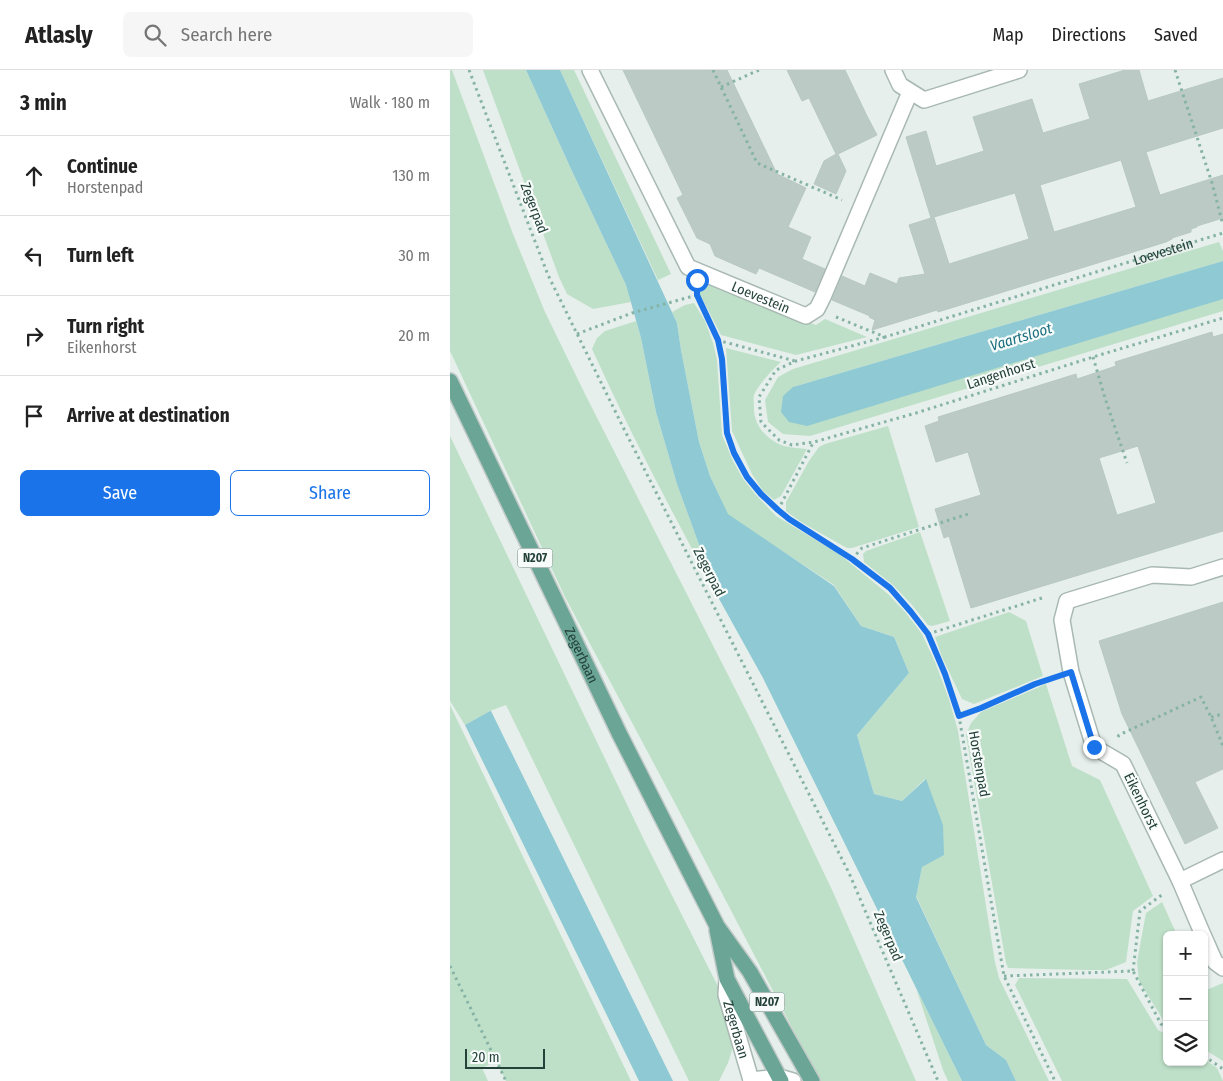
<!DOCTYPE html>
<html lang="en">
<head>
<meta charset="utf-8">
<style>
	:root { --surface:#fff; --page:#f6f6f6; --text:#222; --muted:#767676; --line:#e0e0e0; --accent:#1a73e8 }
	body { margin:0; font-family:"Fira Sans Condensed",sans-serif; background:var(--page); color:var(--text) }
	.controls { position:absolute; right:15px; bottom:15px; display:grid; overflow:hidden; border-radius:8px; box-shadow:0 1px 4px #0004 }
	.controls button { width:45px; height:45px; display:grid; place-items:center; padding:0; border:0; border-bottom:1px solid var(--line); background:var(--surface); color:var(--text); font:25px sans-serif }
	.scale { position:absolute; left:15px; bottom:12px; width:80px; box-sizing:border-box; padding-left:5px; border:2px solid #24423a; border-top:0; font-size:14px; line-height:18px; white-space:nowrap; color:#24423a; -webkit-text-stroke:4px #f7fbf9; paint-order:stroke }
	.stop { position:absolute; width:15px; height:15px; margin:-11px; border:4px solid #1a73e8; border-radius:50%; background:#fff }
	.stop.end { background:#1a73e8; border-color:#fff; box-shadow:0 1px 5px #0008 }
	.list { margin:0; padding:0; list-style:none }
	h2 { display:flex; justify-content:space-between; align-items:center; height:65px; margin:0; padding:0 20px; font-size:21px }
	h2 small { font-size:16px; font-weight:400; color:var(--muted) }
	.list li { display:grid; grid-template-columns:32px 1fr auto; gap:15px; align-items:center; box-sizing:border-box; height:80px; padding:0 20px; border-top:1px solid var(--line) }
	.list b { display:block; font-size:19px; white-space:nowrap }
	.list p { margin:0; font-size:16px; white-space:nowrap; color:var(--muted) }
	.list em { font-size:16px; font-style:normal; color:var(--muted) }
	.actions { display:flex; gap:10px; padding:15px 20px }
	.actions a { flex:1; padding:11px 0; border:1px solid var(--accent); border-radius:8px; text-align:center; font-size:18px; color:var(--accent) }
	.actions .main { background:var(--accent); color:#fff }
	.icon { flex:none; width:28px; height:28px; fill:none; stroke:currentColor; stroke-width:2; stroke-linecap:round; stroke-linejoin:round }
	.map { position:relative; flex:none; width:773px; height:1011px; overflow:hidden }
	header { display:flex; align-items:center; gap:30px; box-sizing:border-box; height:70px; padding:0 25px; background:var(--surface); border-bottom:1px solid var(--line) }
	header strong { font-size:24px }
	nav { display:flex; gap:28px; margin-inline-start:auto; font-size:18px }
	.search { width:350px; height:45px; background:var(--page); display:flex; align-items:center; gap:12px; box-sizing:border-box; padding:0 18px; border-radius:8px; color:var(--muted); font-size:19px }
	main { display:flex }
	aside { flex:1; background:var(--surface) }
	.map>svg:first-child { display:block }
	.green { fill:#bfe0c8 }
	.water { fill:#8ec9d4 }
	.building { fill:#bbcac4; stroke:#b8c9c2; fill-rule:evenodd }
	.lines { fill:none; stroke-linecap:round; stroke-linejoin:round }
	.minor-casing { stroke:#a8b8b2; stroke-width:18 }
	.major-casing { stroke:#c2cac8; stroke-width:18 }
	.path { stroke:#86b3a5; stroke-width:3; stroke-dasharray:2.5 4; stroke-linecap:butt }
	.minor { stroke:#fff; stroke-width:15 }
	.major { stroke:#6aa596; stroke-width:15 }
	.route { stroke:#1a73e8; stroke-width:6 }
	.labels { text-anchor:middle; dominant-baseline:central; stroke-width:4.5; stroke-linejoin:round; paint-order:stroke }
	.shield { fill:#f7fbf9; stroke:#637a73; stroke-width:1 }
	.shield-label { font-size:12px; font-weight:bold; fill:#24423a }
	.street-label { font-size:14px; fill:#24423a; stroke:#f7fbf9 }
	.water-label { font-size:15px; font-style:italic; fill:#1c6f80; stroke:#f7fbf9 }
</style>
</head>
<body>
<header>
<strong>Atlasly</strong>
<div class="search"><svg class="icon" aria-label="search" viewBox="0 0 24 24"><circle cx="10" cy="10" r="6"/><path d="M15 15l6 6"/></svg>Search here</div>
<nav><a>Map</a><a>Directions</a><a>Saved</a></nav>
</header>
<main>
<aside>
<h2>3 min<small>Walk · 180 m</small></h2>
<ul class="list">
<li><svg class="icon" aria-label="ahead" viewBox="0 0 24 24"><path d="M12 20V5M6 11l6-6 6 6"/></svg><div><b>Continue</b><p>Horstenpad</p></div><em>130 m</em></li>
<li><svg class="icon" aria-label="left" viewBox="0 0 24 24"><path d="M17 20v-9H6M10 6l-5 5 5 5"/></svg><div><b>Turn left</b></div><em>30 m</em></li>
<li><svg class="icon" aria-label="right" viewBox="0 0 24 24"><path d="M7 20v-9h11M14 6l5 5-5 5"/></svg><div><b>Turn right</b><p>Eikenhorst</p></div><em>20 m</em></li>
<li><svg class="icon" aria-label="arrive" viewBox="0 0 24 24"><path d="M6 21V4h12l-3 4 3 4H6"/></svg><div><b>Arrive at destination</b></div></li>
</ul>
<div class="actions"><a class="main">Save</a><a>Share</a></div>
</aside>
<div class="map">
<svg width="773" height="1011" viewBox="0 0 773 1011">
	<rect width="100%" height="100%" fill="#e6efeb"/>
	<g class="green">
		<path d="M 0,0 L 2,0 L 63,164 L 95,242 L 135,324 L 304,656 L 383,822 L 466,1011 L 370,1011 L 227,737 L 115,527 L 0,281 Z"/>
		<path d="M 33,0 L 76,0 L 121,99 L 176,215 L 181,232 L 143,239 L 117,224 L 109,207 Z"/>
		<path d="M 110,0 L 124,0 L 221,204 L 208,210 Z"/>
		<path d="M 769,172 L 773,181 L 773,191 L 343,317 L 773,229 L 773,241 L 360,366 L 333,364 L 318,352 L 315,330 L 328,307 L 343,299 Z"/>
		<path d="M 241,207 L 366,255 L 375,249 L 417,267 L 346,285 L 271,265 Z"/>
		<path d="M 244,233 L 255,251 L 263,273 L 267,290 L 272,365 L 283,391 L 293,409 L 306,425 L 326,446 L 389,484 L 438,524 L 456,543 L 472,564 L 485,592 L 499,629 L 508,661 L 545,892 L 549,908 L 599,1011 L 566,1011 L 556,990 L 536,975 L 466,826 L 472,797 L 475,709 L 452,731 L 424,724 L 407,665 L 459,603 L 444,567 L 411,556 L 384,515 L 278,445 L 260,406 L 249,372 L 231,280 L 227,253 L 222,242 L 235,235 Z"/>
		<path d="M 186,251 L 191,268 L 206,342 L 227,414 L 268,527 C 224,446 180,363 142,279 L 147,268 L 155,261 Z"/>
		<path d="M 276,278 L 331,292 C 323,299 308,315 304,325 C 303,328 304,333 304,336 C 303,352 313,366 327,373 C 336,378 347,378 357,379 L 331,426 L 324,430 L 313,421 L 302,404 L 282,361 Z"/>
		<path d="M 438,356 L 469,457 L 402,478 L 397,478 L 351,452 L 336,441 L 336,432 L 359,391 L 369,377 L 375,374 Z"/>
		<path d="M 0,366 L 195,772 L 289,958 L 278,993 L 269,1011 L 239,1011 L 56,635 L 40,641 L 15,655 L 0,631 Z"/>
		<path d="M 470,462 L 500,551 L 482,556 L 478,555 L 462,535 L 443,515 L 414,492 L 413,484 L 416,481 Z"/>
		<path d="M 559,542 L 576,551 L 593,606 L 524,634 L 512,629 L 492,587 L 485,567 Z"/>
		<path d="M 596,614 L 622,696 L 650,710 L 703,826 L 683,841 L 676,892 L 656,900 L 635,900 L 558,898 L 556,893 L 516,665 L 521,653 L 531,642 Z"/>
		<path d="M 0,635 L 181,1011 L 56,1011 L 46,991 L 32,998 L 38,1011 L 0,1011 Z"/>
		<path d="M 712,832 L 727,865 L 717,865 L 717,956 L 689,911 L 687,892 L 696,843 Z"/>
		<path d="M 569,908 L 677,909 L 708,960 L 717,965 L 717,992 L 754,992 L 754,989 L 767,998 L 773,1011 L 612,1011 L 565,915 Z"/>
		<path d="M 773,913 L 773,991 L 754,979 L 754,921 Z"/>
		<path d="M 466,918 L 512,1011 L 498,1011 L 493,1000 Z"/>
	</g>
	<g class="water">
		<path d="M 76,0 L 110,0 L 227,253 L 231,280 L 249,372 L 260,406 L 278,444 L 384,516 L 411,556 L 444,567 L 459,603 L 407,665 L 424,724 L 452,731 L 476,709 L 493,755 L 494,785 L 472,797 L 466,827 L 536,975 L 556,990 L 566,1011 L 512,1011 L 313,608 L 268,527 L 227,414 L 206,342 L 191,268 L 176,215 L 121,99 Z"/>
		<path d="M 773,191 L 773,229 L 357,356 L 339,352 L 331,342 L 333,326 L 343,317 Z"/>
		<path d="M 40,641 L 41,641 L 223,1011 L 189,1011 L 15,655 Z"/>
	</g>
	<g class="building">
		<path d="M 173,0 L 277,0 L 327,104 L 356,118 L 338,157 L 361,167 L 352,189 L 375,199 L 365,222 L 309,198 L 306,204 L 265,186 L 260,174 L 247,168 L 227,128 L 233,125 Z"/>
		<path d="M 337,0 L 395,0 L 417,46 L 427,65 L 388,84 L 396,101 L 386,124 L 364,114 L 374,91 L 386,84 L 359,28 L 352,31 Z"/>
		<path d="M 675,0 L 689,0 L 698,31 L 773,8 L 773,58 L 696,82 L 710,125 L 773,105 L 773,148 L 747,156 L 747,157 L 741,159 L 741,162 L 722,168 L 722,169 L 716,172 L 488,242 L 487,240 L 422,260 L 425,250 L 419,247 L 420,246 L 382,230 L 392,206 L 415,216 L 420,203 L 447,214 L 449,208 L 475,204 L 459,155 L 481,148 L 456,67 L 476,61 L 486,96 L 534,81 L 523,47 L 582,29 L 593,63 L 616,56 L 640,49 L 629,14 ZM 671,90 L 686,137 L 604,162 L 590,115 ZM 565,123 L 579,169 L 499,194 L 484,147 Z"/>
		<path d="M 762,262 L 763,267 L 773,264 L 773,461 L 521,538 L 499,466 L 494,468 L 485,439 L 531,425 L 518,382 L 486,392 L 475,356 L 489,351 L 488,347 L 626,304 L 627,309 L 666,296 L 665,292 ZM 688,376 L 706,433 L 667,445 L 649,388 Z"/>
		<path d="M 773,532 L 773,699 L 745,712 L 768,758 L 735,774 L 672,644 L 649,571 Z"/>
	</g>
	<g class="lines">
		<defs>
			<g id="minor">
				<path id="s2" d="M 140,0 L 238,197 L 356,246 L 367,239 L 373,227 L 460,22"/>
				<path d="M 443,0 L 450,15 L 474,30 L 569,0"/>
				<path d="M 730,811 L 773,790"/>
				<path d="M 753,865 L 730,811 L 673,694 L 644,677 L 621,602 L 612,550 L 617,531 L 702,505 L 741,507 L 773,497"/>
				<path d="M 754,867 L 765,892 L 773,898"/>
				<path id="s3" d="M 277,909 L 276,925 L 301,1010"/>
				<path d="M 301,1011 L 301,1010 L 329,1007 L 343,1011"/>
			</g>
			<g id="major">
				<path id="s4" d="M 0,311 L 170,665 L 267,856 L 300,902 L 362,1011"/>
				<path d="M 267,860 L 277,909 L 331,1011"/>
			</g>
		</defs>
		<use href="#minor" class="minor-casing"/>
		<use href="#major" class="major-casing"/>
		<g class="path">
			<path d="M 19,0 L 98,205 L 173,357 L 399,803 L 488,1011"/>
			<path d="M 263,0 L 307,93 L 392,130"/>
			<path d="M 725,0 L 762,113 L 773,155"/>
			<path d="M 271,17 L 309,0"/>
			<path d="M 247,225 L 267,270 L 272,289 L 277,363 L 284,383 L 297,407 L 311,424 L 328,440 L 339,449 L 402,489 L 440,519 L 461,542 L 478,564 L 495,604 L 509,646 L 554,906 L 605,1011"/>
			<path id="s1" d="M 386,247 L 435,267 L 773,163"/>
			<path d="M 127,264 L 182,243 L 247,225"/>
			<path d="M 435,267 L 346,291 L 326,300 L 309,327 L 311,352 L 329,370 L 342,375 L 364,372 L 466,343 L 643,287 L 773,248"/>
			<path d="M 267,270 L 345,291"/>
			<path d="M 643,287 L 655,328 L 677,393"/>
			<path d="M 328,440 L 363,373"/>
			<path d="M 402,489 L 412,478 L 518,444"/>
			<path d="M 478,564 L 595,527"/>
			<path d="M 509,646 C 540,634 570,618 602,608"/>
			<path d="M 761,647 L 773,644"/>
			<path d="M 668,667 L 669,665 L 751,627 L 761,647 L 773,676"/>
			<path d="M 0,896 L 56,1011"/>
			<path d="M 683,901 L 690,841 L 713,824"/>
			<path d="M 554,906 L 683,901 L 711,954 L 717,958"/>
			<path d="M 754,986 L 773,999"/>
		</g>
		<use href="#minor" class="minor"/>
		<use href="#major" class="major"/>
	</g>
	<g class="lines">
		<path class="route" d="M 247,210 L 247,225 L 268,270 L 272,289 L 277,363 L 284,383 L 297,407 L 311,424 L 328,440 L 339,449 L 402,489 L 440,518 L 461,542 L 478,564 L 495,604 L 509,646 L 531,638 L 585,614 L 621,602 L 644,677"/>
	</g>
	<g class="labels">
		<g class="shield">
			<rect x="67.5" y="478.5" width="35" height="19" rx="4"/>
			<rect x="299.5" y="922.5" width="35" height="19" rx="4"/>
		</g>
		<g class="shield-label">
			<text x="85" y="488">N207</text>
			<text x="317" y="932">N207</text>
		</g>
		<g class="street-label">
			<text transform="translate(84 138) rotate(69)">Zegerpad</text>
			<text stroke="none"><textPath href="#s1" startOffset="344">Loevestein</textPath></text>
			<text stroke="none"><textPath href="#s2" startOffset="299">Loevestein</textPath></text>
			<text transform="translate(551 304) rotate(-18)">Langenhorst</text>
			<text transform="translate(259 502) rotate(63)">Zegerpad</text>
			<text stroke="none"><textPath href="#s4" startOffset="304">Zegerbaan</textPath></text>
			<text transform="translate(529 694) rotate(80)">Horstenpad</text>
			<text transform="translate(691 731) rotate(64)">Eikenhorst</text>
			<text transform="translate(438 866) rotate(67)">Zegerpad</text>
			<text stroke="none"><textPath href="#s3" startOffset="52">Zegerbaan</textPath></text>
		</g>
		<g class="water-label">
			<text transform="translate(571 267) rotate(-17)">Vaartsloot</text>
		</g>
	</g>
</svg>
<div class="controls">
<button>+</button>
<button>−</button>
<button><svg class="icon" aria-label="layers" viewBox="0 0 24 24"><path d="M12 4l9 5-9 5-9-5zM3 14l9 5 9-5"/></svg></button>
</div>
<div class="scale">20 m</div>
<div class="stop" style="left:247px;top:210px"></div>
<div class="stop end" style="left:644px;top:677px"></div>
</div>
</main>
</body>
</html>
